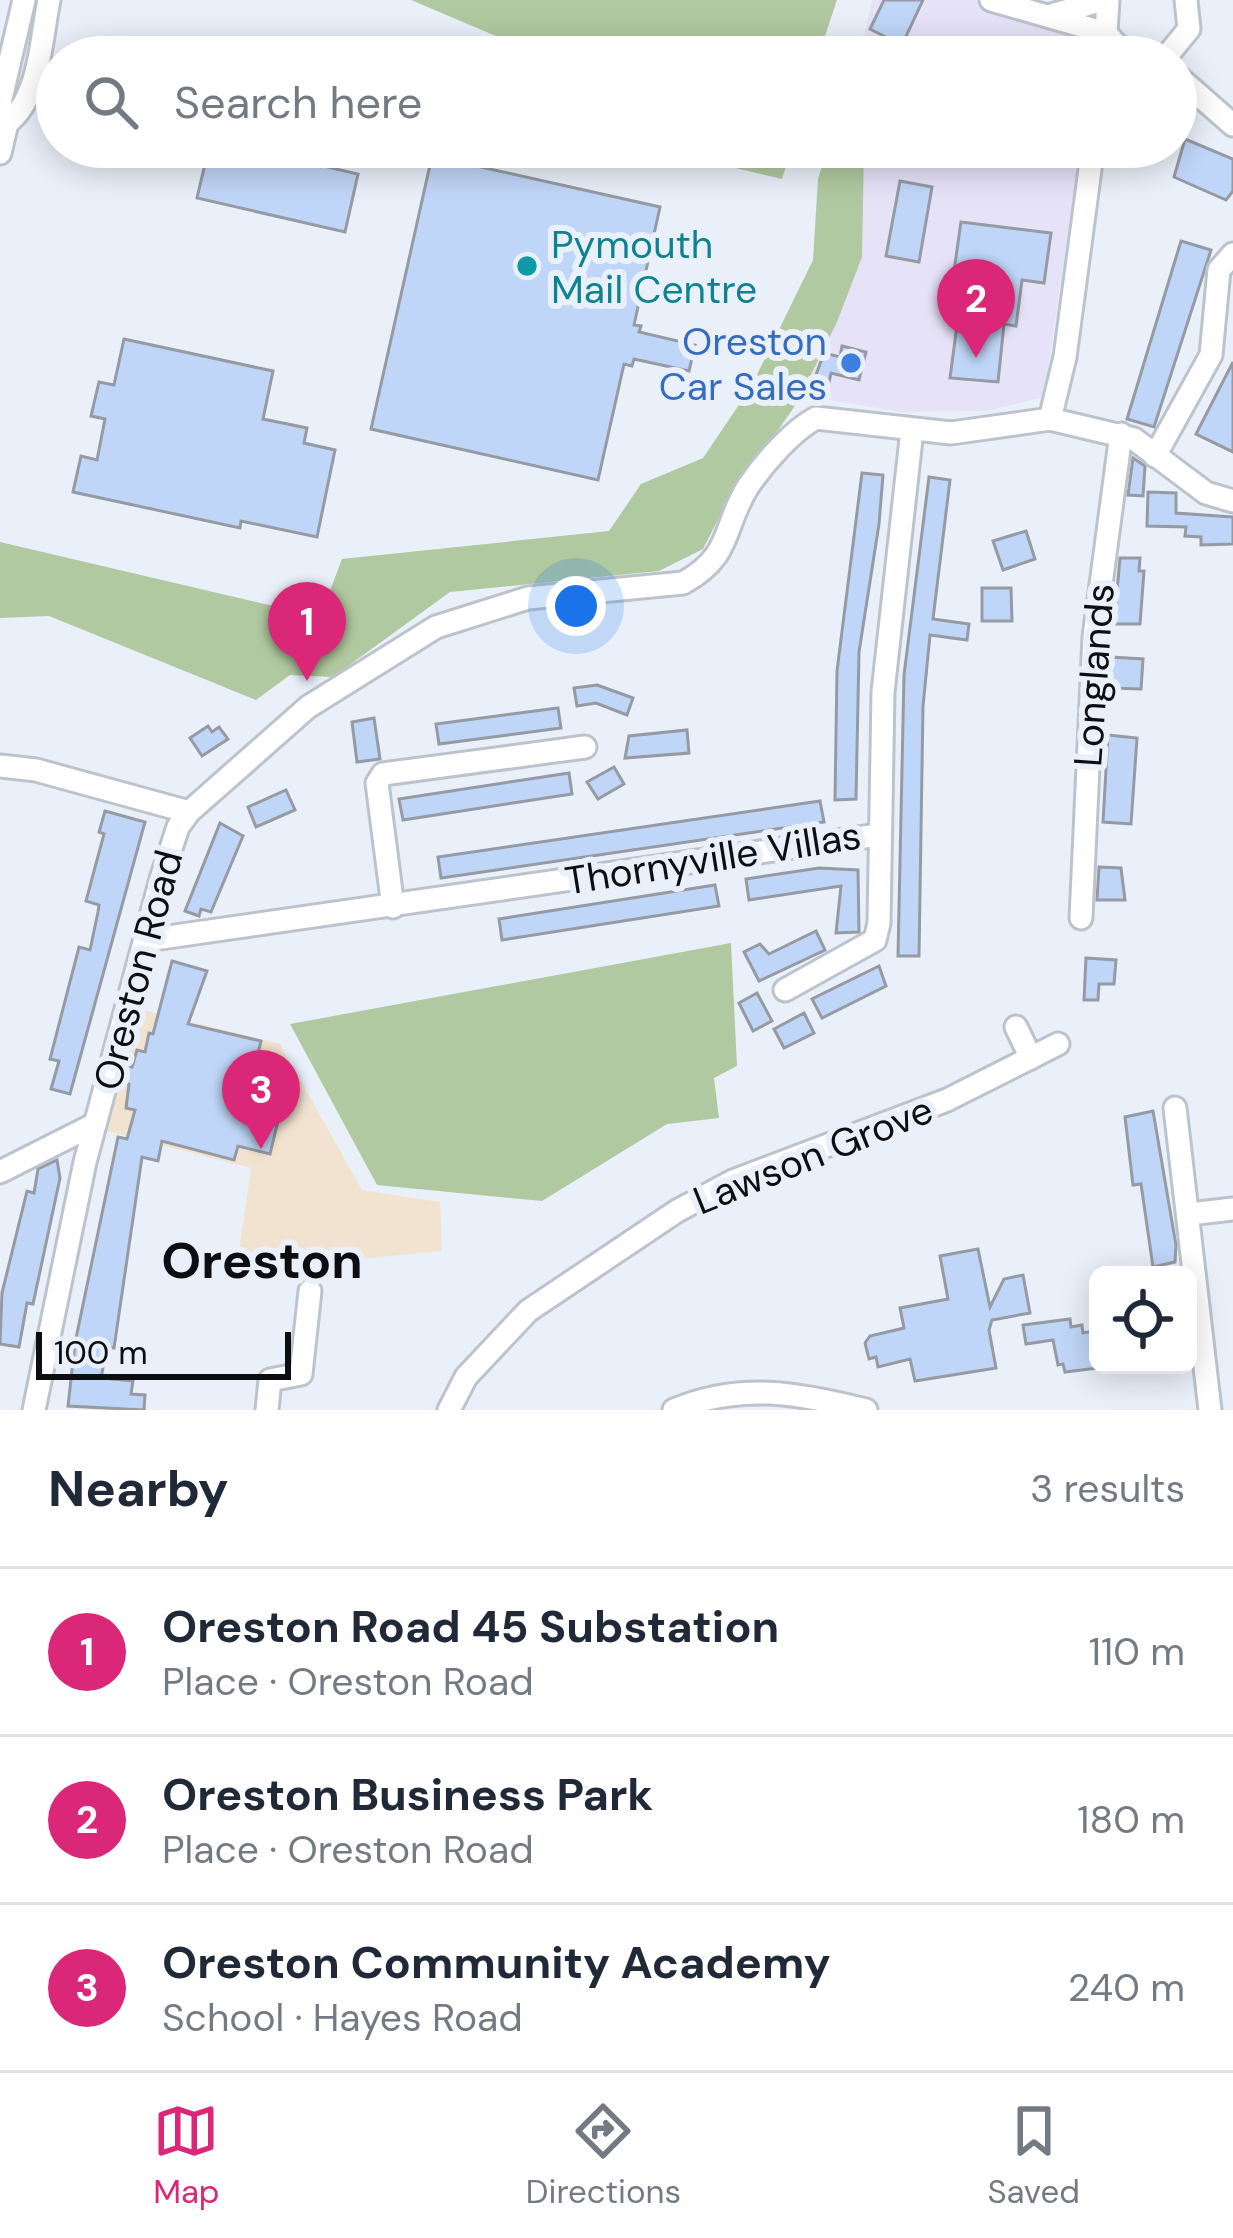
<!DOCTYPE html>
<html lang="en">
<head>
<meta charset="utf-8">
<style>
	:root { --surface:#fff; --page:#f2f2f3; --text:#1f2937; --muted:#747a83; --line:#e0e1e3; --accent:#db2777 }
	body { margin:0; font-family:"DM Sans",sans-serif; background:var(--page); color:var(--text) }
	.controls { position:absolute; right:36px; bottom:36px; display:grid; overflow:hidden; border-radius:18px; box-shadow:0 6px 30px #0003 }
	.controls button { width:108px; height:108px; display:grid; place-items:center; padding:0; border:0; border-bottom:3px solid var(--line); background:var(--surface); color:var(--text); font:60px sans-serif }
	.scale { position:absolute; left:36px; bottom:30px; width:255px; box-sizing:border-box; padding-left:12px; border:6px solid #0c0e11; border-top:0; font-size:33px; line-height:42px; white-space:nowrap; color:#0c0e11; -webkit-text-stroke:9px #eaf0fa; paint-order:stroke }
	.you { position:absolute; left:576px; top:606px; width:42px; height:42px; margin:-30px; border:9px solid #fff; border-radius:50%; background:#1a73e8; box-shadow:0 0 0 18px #1a73e833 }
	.badge { display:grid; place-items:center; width:78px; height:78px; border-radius:50%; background:var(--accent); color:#fff; font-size:39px; font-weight:700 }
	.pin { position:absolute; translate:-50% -99px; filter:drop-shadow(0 3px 6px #0008) }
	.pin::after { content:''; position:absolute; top:63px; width:42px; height:36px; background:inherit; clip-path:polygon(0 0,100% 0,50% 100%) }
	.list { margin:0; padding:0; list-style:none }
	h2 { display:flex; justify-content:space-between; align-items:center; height:156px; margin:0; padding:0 48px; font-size:51px }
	h2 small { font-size:39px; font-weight:400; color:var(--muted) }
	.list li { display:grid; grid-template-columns:78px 1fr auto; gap:36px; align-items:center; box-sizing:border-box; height:168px; padding:0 48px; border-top:3px solid var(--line) }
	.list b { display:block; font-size:45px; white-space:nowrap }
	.list p { margin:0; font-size:39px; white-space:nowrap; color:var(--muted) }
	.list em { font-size:39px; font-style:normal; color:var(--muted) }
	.icon { flex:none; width:66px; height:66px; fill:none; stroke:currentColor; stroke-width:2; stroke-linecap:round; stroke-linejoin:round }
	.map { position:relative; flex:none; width:1233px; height:1410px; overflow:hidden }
	.search { position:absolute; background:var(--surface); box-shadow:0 6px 30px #0003; left:36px; right:36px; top:36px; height:132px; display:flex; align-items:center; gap:30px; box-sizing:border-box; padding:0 42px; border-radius:66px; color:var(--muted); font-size:45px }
	.sheet { height:660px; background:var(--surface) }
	nav { display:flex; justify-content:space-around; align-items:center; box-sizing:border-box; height:168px; border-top:3px solid var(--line); background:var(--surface); font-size:33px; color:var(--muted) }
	nav a { display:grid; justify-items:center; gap:6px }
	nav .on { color:var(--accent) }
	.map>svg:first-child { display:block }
	.commercial { fill:#e6e2f8 }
	.education { fill:#f2e3d0 }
	.green { fill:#b1c9a0 }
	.building { fill:#c0d6f8; stroke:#959aa3; stroke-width:3 }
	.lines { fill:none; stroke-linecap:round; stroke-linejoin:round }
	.minor-casing { stroke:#bdc3cc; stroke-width:27 }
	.minor { stroke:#fff; stroke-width:21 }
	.culture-dot { fill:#0f9aa8; stroke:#eaf0fa; stroke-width:4.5 }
	.shop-dot { fill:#3f7fe0; stroke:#eaf0fa; stroke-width:4.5 }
	.labels { text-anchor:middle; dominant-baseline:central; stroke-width:12; stroke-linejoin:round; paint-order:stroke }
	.culture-label { font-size:39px; fill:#0d838f; stroke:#eaf0fa; text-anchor:start }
	.shop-label { font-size:39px; fill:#366cbe; stroke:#eaf0fa; text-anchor:end }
	.street-label { font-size:39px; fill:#0c0e11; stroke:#eaf0fa }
	.district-label { font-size:51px; font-weight:bold; fill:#0c0e11; stroke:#eaf0fa }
</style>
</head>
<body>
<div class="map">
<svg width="1233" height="1410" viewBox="0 0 1233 1410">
	<rect width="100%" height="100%" fill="#eaf0fa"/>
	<g class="commercial">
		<path d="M 872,0 L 977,0 L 1070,35 L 1082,57 L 860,57 Z"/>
		<path d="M 863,147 L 1080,147 L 1044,397 L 986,411 L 900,412 L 801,395 L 862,257 Z"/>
	</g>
	<path class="education" d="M 139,1009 L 280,1044 L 362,1190 L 440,1202 L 442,1251 L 236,1271 L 251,1168 L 106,1131 Z"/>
	<g class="green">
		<path d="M 411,0 L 837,0 L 818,57 L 545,57 Z"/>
		<path d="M 709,147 L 792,147 L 782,179 L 731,167 Z"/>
		<path d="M 828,147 L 864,147 L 862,257 L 837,322 L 797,403 L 725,506 L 703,549 L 659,571 L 450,592 L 333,677 L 290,675 L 256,700 L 49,616 L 0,618 L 0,542 L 320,617 L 342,559 L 609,531 L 641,484 L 703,458 L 751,387 L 813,260 L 818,179 Z"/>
		<path d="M 731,943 L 737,1066 L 714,1078 L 719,1118 L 667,1124 L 542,1201 L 377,1185 L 290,1024 Z"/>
	</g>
	<g class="building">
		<path d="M 884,0 L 923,0 L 902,45 L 870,29 Z"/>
		<path d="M 1185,139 L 1233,159 L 1233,191 L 1226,200 L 1174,177 Z"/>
		<path d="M 209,147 L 242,147 L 358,174 L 345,232 L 197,198 Z"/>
		<path d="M 432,156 L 660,207 L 634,325 L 641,326 L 639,332 L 695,345 L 689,371 L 634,359 L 632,366 L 624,364 L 598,480 L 371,429 Z"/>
		<path d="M 900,181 L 932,187 L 919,262 L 886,256 Z"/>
		<path d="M 961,222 L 1051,233 L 1044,283 L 1022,280 L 1016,326 L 1004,324 L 998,382 L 950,378 L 964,272 L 954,271 Z"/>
		<path d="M 1181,241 L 1211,250 L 1154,427 L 1127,419 Z"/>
		<path d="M 124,339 L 273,371 L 263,419 L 307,428 L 304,443 L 335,450 L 317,537 L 241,521 L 240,528 L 73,492 L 81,456 L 97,460 L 105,419 L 91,416 L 99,382 L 114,385 Z"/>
		<path d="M 842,346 L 866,352 L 859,380 L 831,373 L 828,387 L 813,383 L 824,353 L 840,357 Z"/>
		<path d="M 1233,362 L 1233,452 L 1196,434 Z"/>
		<path d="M 1133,458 L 1145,466 L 1143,496 L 1128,495 Z"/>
		<path d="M 862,473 L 883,475 L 879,524 L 859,652 L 856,799 L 835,800 L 837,671 Z"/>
		<path d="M 929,477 L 950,480 L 933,619 L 969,624 L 967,640 L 930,635 L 923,706 L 919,956 L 898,956 L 904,675 Z"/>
		<path d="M 1148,492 L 1176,493 L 1176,513 L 1233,517 L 1233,544 L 1201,545 L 1201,537 L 1185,536 L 1186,527 L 1147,526 Z"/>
		<path d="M 1026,531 L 1035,559 L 1003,570 L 993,541 Z"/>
		<path d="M 1120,558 L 1140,558 L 1139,571 L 1144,571 L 1140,624 L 1114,624 Z"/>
		<path d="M 982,588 L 1011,588 L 1012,621 L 982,621 Z"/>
		<path d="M 1111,657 L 1143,659 L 1141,689 L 1110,688 Z"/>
		<path d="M 597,685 L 633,698 L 627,715 L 596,703 L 577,706 L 574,688 Z"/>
		<path d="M 558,708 L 561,728 L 439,744 L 436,724 Z"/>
		<path d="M 374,718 L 380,759 L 357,762 L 352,722 Z"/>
		<path d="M 208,726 L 212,732 L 219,727 L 228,739 L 202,756 L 190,738 Z"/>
		<path d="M 687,730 L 689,753 L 625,758 L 629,736 Z"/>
		<path d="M 1108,735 L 1137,738 L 1131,824 L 1103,822 Z"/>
		<path d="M 614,767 L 624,784 L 598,799 L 587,782 Z"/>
		<path d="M 569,773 L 572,794 L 403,820 L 399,799 Z"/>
		<path d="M 286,790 L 295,810 L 256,827 L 248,807 Z"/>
		<path d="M 820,801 L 824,822 L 441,878 L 438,857 Z"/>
		<path d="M 105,811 L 145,822 L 70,1094 L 51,1089 L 59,1061 L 50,1059 L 79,947 L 90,950 L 98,912 L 99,905 L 86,901 L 104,834 L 99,832 Z"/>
		<path d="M 220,823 L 243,836 L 211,912 L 201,909 L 199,916 L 185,911 Z"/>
		<path d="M 1099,867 L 1121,868 L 1125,900 L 1097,900 Z"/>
		<path d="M 819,868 L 858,870 L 859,932 L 836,933 L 841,886 L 749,900 L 746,879 Z"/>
		<path d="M 715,885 L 719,906 L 502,940 L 499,919 Z"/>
		<path d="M 816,931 L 825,950 L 759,981 L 744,952 L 760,944 L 769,954 Z"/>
		<path d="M 1086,958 L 1116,960 L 1114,984 L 1099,984 L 1098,1000 L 1084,1000 Z"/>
		<path d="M 172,961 L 207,971 L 188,1024 L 261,1041 L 250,1084 L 285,1092 L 270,1154 L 238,1146 L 234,1160 L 162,1141 L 158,1161 L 142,1157 L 114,1348 L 107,1347 L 101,1378 L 133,1381 L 131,1394 L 145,1395 L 144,1410 L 68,1406 L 75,1343 L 118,1137 L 127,1139 L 135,1110 L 126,1108 L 129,1084 L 122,1082 L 127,1065 L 132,1067 L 137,1050 L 145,1052 L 149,1033 L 153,1034 Z"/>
		<path d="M 879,966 L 886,986 L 822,1018 L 812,999 Z"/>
		<path d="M 757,993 L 772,1021 L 753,1031 L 739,1003 Z"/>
		<path d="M 804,1013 L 814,1033 L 784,1048 L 774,1029 Z"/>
		<path d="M 1153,1111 L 1176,1245 L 1175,1262 L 1153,1267 L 1141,1184 L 1133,1185 L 1125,1117 Z"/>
		<path d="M 57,1160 L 60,1178 L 33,1304 L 27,1303 L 19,1347 L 0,1344 L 2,1293 L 27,1191 L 34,1193 L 38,1169 Z"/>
		<path d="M 978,1249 L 990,1307 L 1004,1279 L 1023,1275 L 1030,1313 L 992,1320 L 989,1330 L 996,1368 L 915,1381 L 910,1359 L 878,1367 L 876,1357 L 869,1359 L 865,1343 L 870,1336 L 904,1328 L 900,1308 L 948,1299 L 940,1256 Z"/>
		<path d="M 1070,1319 L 1071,1327 L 1082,1325 L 1083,1333 L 1098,1330 L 1098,1368 L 1065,1372 L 1063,1364 L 1058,1365 L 1053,1340 L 1026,1344 L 1023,1325 Z"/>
	</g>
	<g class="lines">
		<defs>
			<g id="minor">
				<path d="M 991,0 L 1106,33"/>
				<path d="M 1108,0 L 1106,33 L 1127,57"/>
				<path d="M 1048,16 L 1103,0"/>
				<path d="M 1166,57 L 1189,29 L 1186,0"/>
				<path d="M 1176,75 L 1233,125"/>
				<path d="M 7,123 C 40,99 41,38 49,0"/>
				<path d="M 0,153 L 7,123 L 0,103 L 24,0"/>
				<path d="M 1050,419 L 1134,439 L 1206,493 L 1233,501"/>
				<path d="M 1155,456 L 1211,355 L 1219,270 L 1233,254"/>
				<path d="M 0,766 L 36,770 L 189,812"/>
				<path d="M 393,907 L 377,783 L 383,774 L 585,747"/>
				<path d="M 1081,918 L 1094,637 L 1121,434"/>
				<path d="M 147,940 L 878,835"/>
				<path d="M 785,990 L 875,940 L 879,923 L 883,692 L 912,430"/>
				<path d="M 1016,1027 L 1031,1058"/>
				<path d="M 1175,1108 L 1210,1410"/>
				<path d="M 0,1172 L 95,1124"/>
				<path d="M 1190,1214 L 1233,1209"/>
				<path d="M 34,1410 L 85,1162 L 161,879 L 178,827 L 189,812 L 308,707 L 436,627 L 528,598 L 683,583 C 734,555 722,526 749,485 C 765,462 792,431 816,418 L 951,433 L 1050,419 L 1065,357 L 1093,147"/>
				<path d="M 267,1410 L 270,1380 L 301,1374 L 310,1291"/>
				<path d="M 449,1410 L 466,1377 L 528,1311 L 677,1211 L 733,1181 L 947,1100 L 1058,1044"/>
				<path d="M 674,1410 C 740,1382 799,1393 866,1410"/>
			</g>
		</defs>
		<use href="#minor" class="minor-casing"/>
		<use href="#minor" class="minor"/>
	</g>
	<circle class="culture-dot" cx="527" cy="266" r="12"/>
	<circle class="shop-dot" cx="851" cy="363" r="12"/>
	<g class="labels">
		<g class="culture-label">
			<text x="551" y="244">Pymouth<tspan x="551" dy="45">Mail Centre</tspan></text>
		</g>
		<g class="shop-label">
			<text x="827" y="341">Oreston<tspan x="827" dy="45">Car Sales</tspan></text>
		</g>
		<g class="street-label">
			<text transform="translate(1094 675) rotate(-86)">Longlands</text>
			<text transform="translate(713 858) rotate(-9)">Thornyville Villas</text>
			<text transform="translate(138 970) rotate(-75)">Oreston Road</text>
			<text transform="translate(813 1155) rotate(-22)">Lawson Grove</text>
		</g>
		<g class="district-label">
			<text x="262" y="1260">Oreston</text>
		</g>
	</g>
</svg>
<div class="controls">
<button><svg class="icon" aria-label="locate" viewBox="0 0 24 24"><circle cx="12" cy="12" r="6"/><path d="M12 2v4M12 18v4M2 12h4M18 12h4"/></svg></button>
</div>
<div class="scale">100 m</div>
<div class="you"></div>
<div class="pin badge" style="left:307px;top:681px">1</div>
<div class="pin badge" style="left:976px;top:358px">2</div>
<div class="pin badge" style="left:261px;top:1149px">3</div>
<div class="search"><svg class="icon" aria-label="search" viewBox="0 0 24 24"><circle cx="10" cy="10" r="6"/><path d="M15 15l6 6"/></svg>Search here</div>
</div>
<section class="sheet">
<h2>Nearby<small>3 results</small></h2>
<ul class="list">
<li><span class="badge">1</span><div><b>Oreston Road 45 Substation</b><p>Place · Oreston Road</p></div><em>110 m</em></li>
<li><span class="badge">2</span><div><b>Oreston Business Park</b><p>Place · Oreston Road</p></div><em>180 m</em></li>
<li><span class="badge">3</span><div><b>Oreston Community Academy</b><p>School · Hayes Road</p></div><em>240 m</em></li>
</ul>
</section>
<nav>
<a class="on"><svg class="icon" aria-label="map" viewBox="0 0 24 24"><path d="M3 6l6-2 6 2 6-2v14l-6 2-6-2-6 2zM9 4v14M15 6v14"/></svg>Map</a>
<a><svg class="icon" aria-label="directions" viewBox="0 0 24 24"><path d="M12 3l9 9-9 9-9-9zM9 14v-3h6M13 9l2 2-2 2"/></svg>Directions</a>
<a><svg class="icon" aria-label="saved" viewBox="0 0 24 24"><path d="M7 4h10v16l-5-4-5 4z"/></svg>Saved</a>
</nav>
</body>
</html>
